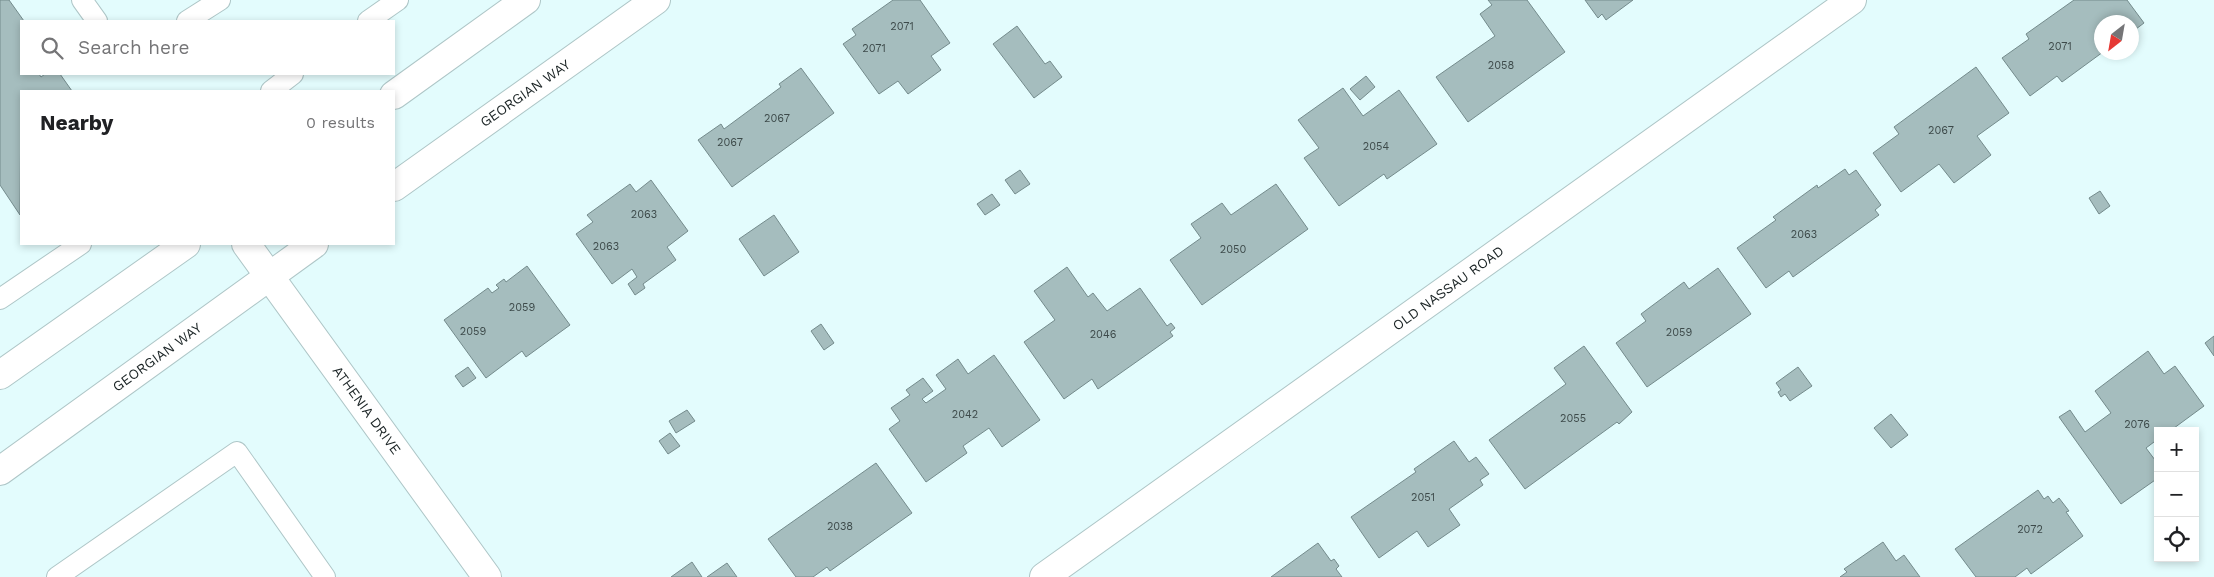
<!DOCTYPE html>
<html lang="en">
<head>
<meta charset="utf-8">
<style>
	:root { --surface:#fff; --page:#f2f2f2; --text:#202124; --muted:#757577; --line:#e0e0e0 }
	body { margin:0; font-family:"Work Sans",sans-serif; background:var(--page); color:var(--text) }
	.controls { position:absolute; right:15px; bottom:15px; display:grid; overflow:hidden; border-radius:0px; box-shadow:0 2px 8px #0003 }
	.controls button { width:45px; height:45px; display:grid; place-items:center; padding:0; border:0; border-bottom:1px solid var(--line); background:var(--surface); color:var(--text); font:25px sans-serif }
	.compass { position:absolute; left:2094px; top:15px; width:45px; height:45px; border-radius:50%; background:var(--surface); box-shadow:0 2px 8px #0003; rotate:211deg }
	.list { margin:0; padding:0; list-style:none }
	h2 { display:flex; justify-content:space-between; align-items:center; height:65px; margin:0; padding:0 20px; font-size:21px }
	h2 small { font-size:16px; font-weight:400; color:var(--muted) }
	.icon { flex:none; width:28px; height:28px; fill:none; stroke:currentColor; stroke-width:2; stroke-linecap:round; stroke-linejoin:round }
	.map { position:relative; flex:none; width:2214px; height:577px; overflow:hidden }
	.search { position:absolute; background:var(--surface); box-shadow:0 2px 8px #0003; left:20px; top:20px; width:375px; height:55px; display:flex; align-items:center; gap:12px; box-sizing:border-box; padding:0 18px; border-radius:0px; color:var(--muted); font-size:19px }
	.panel { position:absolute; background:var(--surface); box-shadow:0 2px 8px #0003; left:20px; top:90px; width:375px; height:155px; border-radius:0px }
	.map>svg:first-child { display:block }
	.building { fill:#a5bdbe; stroke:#748b8c }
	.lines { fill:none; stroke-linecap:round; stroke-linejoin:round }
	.lane-casing { stroke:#aec6c7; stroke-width:22 }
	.street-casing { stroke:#aec6c7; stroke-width:30 }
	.lane { stroke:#fff; stroke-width:20 }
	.street { stroke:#fff; stroke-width:28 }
	.labels { text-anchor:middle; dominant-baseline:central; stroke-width:5; stroke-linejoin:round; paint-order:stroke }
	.number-label { font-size:11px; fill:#3d4a4a }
	.street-label { font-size:14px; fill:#1a2324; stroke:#fff }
</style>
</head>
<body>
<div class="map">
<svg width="2214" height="577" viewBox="0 0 2214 577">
	<rect width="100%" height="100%" fill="#e3fcfd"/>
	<g class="building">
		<path d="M 0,0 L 9,0 L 24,21 L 21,21 L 21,74 L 39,74 L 41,77 L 45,74 L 60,74 L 72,91 L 21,91 L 20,215 L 0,185 Z"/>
		<path d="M 893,0 L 920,0 L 950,43 L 931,56 L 941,70 L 908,94 L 898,81 L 879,94 L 843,44 L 856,35 L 852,29 Z"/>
		<path d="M 1488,0 L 1527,0 L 1565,52 L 1468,122 L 1436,77 L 1495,36 L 1480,14 L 1492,5 Z"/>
		<path d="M 1585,0 L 1633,0 L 1606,20 L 1602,14 L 1598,18 Z"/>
		<path d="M 2074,0 L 2127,0 L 2144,23 L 2132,32 L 2132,22 L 2102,22 L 2103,52 L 2062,82 L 2057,76 L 2030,96 L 2002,58 L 2029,39 L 2026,34 Z"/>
		<path d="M 1017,26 L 1045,64 L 1050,61 L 1062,77 L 1034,98 L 993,44 Z"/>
		<path d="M 1976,67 L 2009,113 L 1977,136 L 1991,155 L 1954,183 L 1939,164 L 1901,192 L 1873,153 L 1899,134 L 1894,127 Z"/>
		<path d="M 801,68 L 834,113 L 732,187 L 698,140 L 721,124 L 724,129 L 781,87 L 779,84 Z"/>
		<path d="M 1366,76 L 1375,87 L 1360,100 L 1350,89 Z"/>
		<path d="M 1343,88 L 1363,116 L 1399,90 L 1437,144 L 1387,179 L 1384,174 L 1339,206 L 1304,158 L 1319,148 L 1298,120 Z"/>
		<path d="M 1845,169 L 1849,175 L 1856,170 L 1881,205 L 1875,210 L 1879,215 L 1793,277 L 1789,271 L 1766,288 L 1737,248 L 1776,220 L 1773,217 L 1817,185 L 1818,188 Z"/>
		<path d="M 1020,170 L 1030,184 L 1015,194 L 1005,180 Z"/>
		<path d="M 651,180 L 688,231 L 667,247 L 676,260 L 643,284 L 645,288 L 635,295 L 628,284 L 637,277 L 632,269 L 612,284 L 576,234 L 593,222 L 587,215 L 630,184 L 636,192 Z"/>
		<path d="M 1276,184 L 1308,229 L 1202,305 L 1170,260 L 1201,238 L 1191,224 L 1222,203 L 1231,215 Z"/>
		<path d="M 2100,191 L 2110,206 L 2099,214 L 2089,198 Z"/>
		<path d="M 992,194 L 1000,205 L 985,215 L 977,204 Z"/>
		<path d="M 774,215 L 799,252 L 764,276 L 739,239 Z"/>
		<path d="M 527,266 L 570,325 L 526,357 L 522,351 L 486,378 L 444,320 L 488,288 L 492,293 L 499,288 L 496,285 L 504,279 L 506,282 Z"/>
		<path d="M 1067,267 L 1088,297 L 1093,293 L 1107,311 L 1140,288 L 1167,326 L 1171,323 L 1175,328 L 1170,332 L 1173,336 L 1098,389 L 1092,379 L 1064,399 L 1024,342 L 1055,320 L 1034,291 Z"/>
		<path d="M 1718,268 L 1751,314 L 1647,387 L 1616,343 L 1646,321 L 1641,314 L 1684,282 L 1689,289 Z"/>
		<path d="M 821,324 L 834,343 L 824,350 L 811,331 Z"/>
		<path d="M 2214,336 L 2214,356 L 2205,343 Z"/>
		<path d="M 1584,346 L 1632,412 L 1619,424 L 1617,422 L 1525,489 L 1489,440 L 1566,384 L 1554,368 Z"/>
		<path d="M 2148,351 L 2164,374 L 2175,366 L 2204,406 L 2170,431 L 2158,431 L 2158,439 L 2146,448 L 2158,464 L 2158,478 L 2121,504 L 2059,417 L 2070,410 L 2085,432 L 2111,413 L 2095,391 Z"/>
		<path d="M 994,355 L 1040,420 L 1002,447 L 989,428 L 963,446 L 967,453 L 926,482 L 889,429 L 900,421 L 891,408 L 910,395 L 906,390 L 923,378 L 933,391 L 922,399 L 926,403 L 946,389 L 936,375 L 958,359 L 968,374 Z"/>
		<path d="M 468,367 L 476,378 L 463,387 L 455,376 Z"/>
		<path d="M 1798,367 L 1812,386 L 1790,401 L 1785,394 L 1781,397 L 1778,392 L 1781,390 L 1776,383 Z"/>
		<path d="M 687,410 L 695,421 L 676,433 L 669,421 Z"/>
		<path d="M 1891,414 L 1908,435 L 1891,448 L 1874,428 Z"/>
		<path d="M 670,433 L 680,446 L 668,454 L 659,441 Z"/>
		<path d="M 1454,441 L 1469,462 L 1476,457 L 1489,474 L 1480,480 L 1483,485 L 1449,509 L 1460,525 L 1428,547 L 1417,531 L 1379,558 L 1351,517 L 1416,472 L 1414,469 Z"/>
		<path d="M 876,463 L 912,513 L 830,571 L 827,567 L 813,577 L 796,577 L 768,539 Z"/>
		<path d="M 2038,490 L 2044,499 L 2048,496 L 2053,503 L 2059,498 L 2069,511 L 2066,512 L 2083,536 L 2031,574 L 2027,568 L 2015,577 L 1976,577 L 1955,549 Z"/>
		<path d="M 1883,542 L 1896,561 L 1904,555 L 1920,577 L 1840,577 L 1847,572 L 1844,569 Z"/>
		<path d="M 1318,543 L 1331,561 L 1334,559 L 1339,566 L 1336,569 L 1342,577 L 1271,577 Z"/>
		<path d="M 692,562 L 702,577 L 671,577 Z"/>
		<path d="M 727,563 L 737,577 L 707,577 Z"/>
	</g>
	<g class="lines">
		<defs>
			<g id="lane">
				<path d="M 82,0 L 97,21"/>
				<path d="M 187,21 L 220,0"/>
				<path d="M 368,21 L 398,0"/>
				<path d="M 271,91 L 293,74"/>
				<path d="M 0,299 L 81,244"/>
				<path d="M 57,577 L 237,452 L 325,577"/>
			</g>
			<g id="street">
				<path d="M 394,95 L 526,0"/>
				<path d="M 394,187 L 656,0"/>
				<path d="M 246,244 L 487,577"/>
				<path d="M 0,375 L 186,244"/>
				<path d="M 0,471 L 314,244"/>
				<path d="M 1044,577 L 1852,0"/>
			</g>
		</defs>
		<use href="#lane" class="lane-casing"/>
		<use href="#street" class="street-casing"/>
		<use href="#lane" class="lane"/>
		<use href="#street" class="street"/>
	</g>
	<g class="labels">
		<g class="number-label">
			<text x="902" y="26">2071</text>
			<text x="2060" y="46">2071</text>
			<text x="874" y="48">2071</text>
			<text x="1501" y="65">2058</text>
			<text x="777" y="118">2067</text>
			<text x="1941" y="130">2067</text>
			<text x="730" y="142">2067</text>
			<text x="1376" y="146">2054</text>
			<text x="644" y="214">2063</text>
			<text x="1804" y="234">2063</text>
			<text x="606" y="246">2063</text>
			<text x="1233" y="249">2050</text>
			<text x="522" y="307">2059</text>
			<text x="473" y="331">2059</text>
			<text x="1679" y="332">2059</text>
			<text x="1103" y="334">2046</text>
			<text x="965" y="414">2042</text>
			<text x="1573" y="418">2055</text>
			<text x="2137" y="424">2076</text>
			<text x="1423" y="497">2051</text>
			<text x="840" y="526">2038</text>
			<text x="2030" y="529">2072</text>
		</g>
		<g class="street-label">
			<text transform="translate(525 93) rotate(-35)">GEORGIAN WAY</text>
			<text transform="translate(1448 288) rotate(-36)">OLD NASSAU ROAD</text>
			<text transform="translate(157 357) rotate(-36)">GEORGIAN WAY</text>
			<text transform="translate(367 410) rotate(54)">ATHENIA DRIVE</text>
		</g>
	</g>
</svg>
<div class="controls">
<button>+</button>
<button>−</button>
<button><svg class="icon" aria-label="locate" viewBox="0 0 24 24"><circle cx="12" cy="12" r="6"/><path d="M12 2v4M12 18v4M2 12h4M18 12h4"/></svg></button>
</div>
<svg class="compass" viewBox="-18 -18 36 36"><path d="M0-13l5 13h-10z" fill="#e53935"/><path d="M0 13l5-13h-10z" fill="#757577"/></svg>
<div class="search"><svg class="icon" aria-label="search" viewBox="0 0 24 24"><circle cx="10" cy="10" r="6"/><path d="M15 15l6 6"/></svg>Search here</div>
<section class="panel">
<h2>Nearby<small>0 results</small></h2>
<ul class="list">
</ul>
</section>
</div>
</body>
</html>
